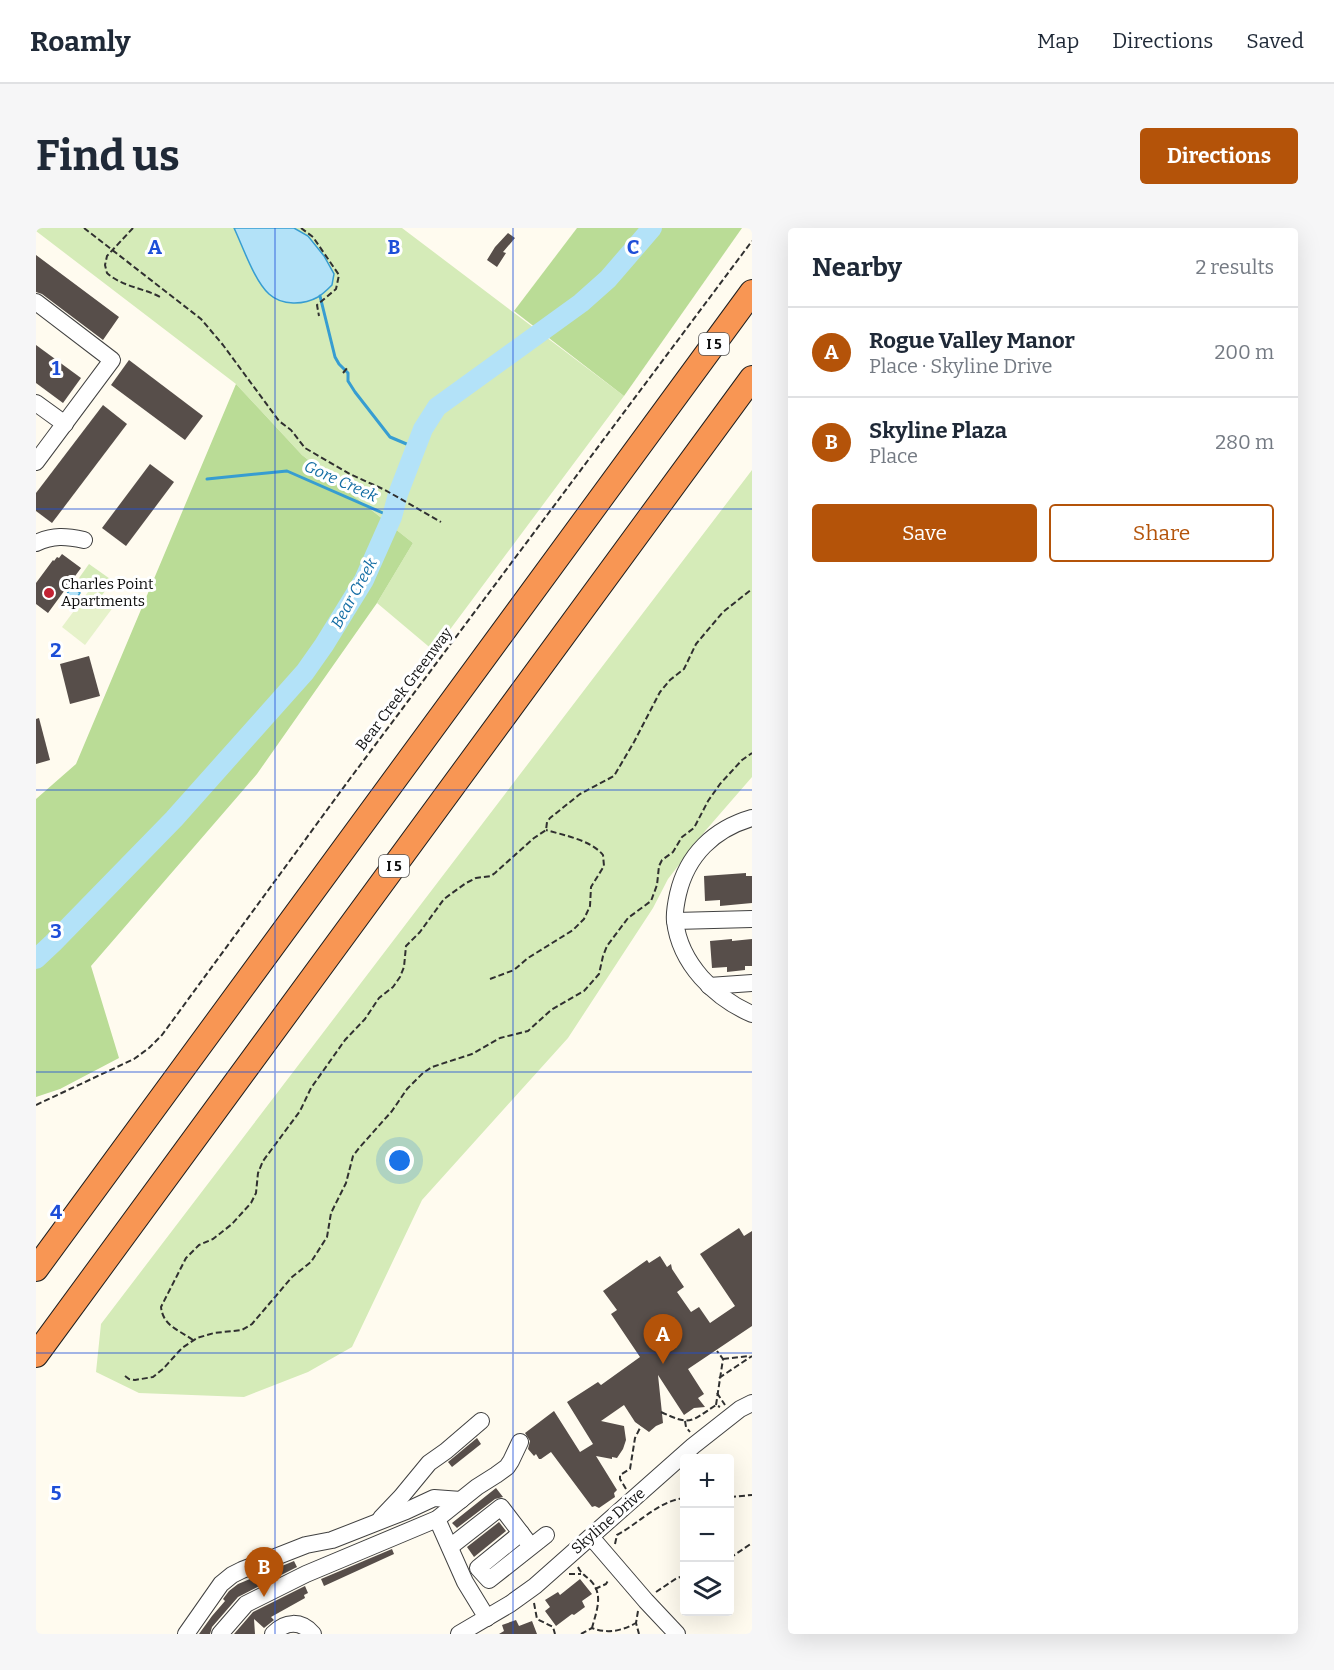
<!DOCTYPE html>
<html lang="en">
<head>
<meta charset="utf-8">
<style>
	:root { --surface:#fff; --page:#f6f6f7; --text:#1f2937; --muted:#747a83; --line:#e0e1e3; --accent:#b45309 }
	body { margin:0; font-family:Bitter,serif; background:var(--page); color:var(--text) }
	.controls { position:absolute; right:18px; bottom:18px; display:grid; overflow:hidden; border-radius:6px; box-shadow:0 6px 24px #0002 }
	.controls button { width:54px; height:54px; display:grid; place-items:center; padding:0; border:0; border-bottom:2px solid var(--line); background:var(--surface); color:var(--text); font:30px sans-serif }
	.you { position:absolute; left:364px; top:933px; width:21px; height:21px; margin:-15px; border:4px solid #fff; border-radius:50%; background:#1a73e8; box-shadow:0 0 0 9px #1a73e833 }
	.badge { display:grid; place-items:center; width:39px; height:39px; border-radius:50%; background:var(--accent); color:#fff; font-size:20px; font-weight:700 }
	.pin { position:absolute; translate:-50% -50px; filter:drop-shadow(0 2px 3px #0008) }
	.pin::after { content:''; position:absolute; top:32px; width:21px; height:18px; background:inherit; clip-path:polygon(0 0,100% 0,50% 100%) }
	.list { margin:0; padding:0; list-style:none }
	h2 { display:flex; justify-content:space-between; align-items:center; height:78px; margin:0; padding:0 24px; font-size:26px }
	h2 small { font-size:20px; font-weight:400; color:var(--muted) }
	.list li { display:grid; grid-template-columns:39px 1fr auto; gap:18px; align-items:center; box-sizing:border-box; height:90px; padding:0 24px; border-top:2px solid var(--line) }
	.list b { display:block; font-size:22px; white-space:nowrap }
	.list p { margin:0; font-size:20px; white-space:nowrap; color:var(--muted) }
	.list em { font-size:20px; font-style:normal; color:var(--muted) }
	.actions { display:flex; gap:12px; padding:18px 24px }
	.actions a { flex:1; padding:14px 0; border:2px solid var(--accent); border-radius:6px; text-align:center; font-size:21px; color:var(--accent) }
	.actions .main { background:var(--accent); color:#fff }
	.icon { flex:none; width:33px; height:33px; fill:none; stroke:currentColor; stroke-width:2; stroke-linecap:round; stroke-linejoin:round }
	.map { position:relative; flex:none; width:716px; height:1406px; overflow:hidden; border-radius:6px }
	header { display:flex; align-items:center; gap:36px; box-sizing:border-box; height:84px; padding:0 30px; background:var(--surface); border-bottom:2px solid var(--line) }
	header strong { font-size:28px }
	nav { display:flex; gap:33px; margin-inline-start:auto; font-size:21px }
	.intro { display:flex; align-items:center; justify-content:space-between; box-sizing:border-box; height:144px; padding:0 36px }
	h1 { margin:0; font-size:42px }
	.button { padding:15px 27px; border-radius:6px; background:var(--accent); color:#fff; font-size:21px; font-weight:700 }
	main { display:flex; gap:36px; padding:0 36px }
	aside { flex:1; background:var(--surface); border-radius:6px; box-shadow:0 6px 24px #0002 }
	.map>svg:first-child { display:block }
	.green { fill:#d5ebb8 }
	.forest { fill:#badc96 }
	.pitch { fill:#e6f2ca }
	.water { fill:#b3e2f8; stroke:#379dd1; stroke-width:1.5 }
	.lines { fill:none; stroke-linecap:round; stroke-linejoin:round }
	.stream { stroke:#379dd1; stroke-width:3 }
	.river { stroke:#b3e2f8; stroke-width:20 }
	.building { fill:#574e4a }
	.minor-casing { stroke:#414141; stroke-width:18 }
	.highway-casing { stroke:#1f1f1f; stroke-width:26 }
	.path { stroke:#303030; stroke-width:2; stroke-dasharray:6 3; stroke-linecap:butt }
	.minor { stroke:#fff; stroke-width:16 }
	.highway { stroke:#f89654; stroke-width:24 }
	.grid { fill:none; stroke:#1d4ed8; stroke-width:1.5; stroke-opacity:0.55 }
	.poi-dot { fill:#c22233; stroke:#fff; stroke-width:2 }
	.labels { text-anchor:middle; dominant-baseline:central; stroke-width:6; stroke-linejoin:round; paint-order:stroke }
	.shield { fill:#fff; stroke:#565656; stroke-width:1.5 }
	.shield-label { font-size:14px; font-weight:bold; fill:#0e0e0e }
	.poi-label { font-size:15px; fill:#0e0e0e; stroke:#fff; text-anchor:start }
	.street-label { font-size:15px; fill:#0e0e0e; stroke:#fff }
	.water-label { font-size:16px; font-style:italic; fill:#136da4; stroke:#fff }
	.grid-label { font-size:20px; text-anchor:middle; font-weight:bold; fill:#1d4ed8; stroke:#fff; stroke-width:6; stroke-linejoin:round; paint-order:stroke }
</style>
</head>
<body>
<header>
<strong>Roamly</strong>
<nav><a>Map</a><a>Directions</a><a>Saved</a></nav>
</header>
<div class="intro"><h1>Find us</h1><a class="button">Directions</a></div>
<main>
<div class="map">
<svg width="716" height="1406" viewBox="0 0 716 1406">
	<rect width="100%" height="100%" fill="#fffbef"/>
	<g class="green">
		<path d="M 0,0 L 366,0 L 588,168 L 398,423 L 341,375 L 377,315 L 266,227 L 200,156 L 0,3 Z"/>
		<path d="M 716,242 L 716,549 L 670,602 L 632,651 L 617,680 L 532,810 L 386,972 L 316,1119 L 272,1144 L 208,1169 L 103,1165 L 60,1144 L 65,1096 Z"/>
		<path d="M 53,336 L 77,353 L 66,367 L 43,350 Z"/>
	</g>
	<g class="forest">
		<path d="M 541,0 L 706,0 L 588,168 L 478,83 Z"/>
		<path d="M 200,156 L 266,227 L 377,315 L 341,375 L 221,546 L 55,738 L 83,830 L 24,861 L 0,869 L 0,571 L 40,536 Z"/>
	</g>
	<path class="pitch" d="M 55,360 L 78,378 L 49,417 L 26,399 Z"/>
	<g class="water">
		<path d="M 198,0 L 258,0 L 272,8 L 288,28 L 298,46 L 296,57 C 292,61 287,66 282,69 C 268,77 246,78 233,66 C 218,52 207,19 198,0 Z"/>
		<path d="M 36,359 L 44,365 L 36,377 L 27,371 Z"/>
	</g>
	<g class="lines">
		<g class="stream">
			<path d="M 284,68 L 299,129 L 303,136 L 312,145 L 312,153 L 319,164 L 354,209 L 380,220"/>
			<path d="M 171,251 L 251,243 L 356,289"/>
		</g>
		<path class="river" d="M 0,731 L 17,715 L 138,591 L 269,444 L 288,417 L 328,352 L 356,289 L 362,266 L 387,201 L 401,179 L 545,75 L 572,51 L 616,0"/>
	</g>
	<g class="building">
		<path d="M 472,5 L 479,10 L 467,24 L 470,25 L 461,39 L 451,32 L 459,19 Z"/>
		<path d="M 0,27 L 83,89 L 67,112 L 6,66 L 0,64 Z"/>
		<path d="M 0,117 L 45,150 L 27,175 L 0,155 Z"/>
		<path d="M 93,132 L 167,188 L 149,212 L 75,157 Z"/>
		<path d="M 67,177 L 91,196 L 16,295 L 0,283 L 0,265 Z"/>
		<path d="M 114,236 L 138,254 L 90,318 L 66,300 Z"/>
		<path d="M 26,326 L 45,340 L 12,385 L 0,376 L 0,355 L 17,332 L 18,333 L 21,329 L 23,330 Z"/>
		<path d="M 53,428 L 64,468 L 34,476 L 24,436 Z"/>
		<path d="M 3,490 L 14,532 L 0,536 L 0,491 Z"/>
		<path d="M 710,645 L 710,648 L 716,648 L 716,675 L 684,678 L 684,672 L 669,673 L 668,648 Z"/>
		<path d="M 696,711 L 696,713 L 716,711 L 716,738 L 709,738 L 709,742 L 691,744 L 691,739 L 676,740 L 674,713 Z"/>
		<path d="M 703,1000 L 708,1008 L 716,1003 L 716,1098 L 652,1141 L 668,1166 L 662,1170 L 669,1179 L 658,1180 L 648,1187 L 622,1147 L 627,1195 L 620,1198 L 613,1204 L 599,1194 L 588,1177 L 565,1193 L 588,1198 L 590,1212 L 587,1221 L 581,1230 L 576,1229 L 576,1231 L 560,1228 L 581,1262 L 578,1265 L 579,1269 L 563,1280 L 559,1278 L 556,1279 L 515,1224 L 505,1231 L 503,1231 L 500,1226 L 498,1228 L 492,1221 L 494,1213 L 489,1205 L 518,1183 L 544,1224 L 557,1216 L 531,1174 L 562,1154 L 565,1157 L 604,1129 L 575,1086 L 581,1082 L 567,1063 L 611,1032 L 613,1035 L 624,1028 L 631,1039 L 635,1036 L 636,1041 L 648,1059 L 641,1064 L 655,1084 L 663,1079 L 674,1095 L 699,1078 L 664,1026 Z"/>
		<path d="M 441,1210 L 445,1216 L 416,1239 L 412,1234 Z"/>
		<path d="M 460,1260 L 467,1269 L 459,1271 L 421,1300 L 416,1295 Z"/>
		<path d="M 463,1294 L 470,1303 L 438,1329 L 431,1319 Z"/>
		<path d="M 356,1321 L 358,1326 L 288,1358 L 285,1351 Z"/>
		<path d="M 258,1333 L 261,1339 L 202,1369 L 176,1399 L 174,1406 L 163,1406 L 176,1388 L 189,1373 L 187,1371 L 193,1363 L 202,1356 Z"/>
		<path d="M 544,1351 L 556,1366 L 546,1373 L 549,1379 L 538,1387 L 536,1386 L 520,1398 L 509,1383 L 514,1379 L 509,1372 L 522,1364 L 524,1367 Z"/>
		<path d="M 269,1358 L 272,1365 L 268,1367 L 269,1370 L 235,1389 L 238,1392 L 228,1400 L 218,1391 L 219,1406 L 198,1406 L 217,1384 Z"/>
		<path d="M 480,1392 L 483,1398 L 496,1393 L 501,1406 L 463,1406 L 468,1403 L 466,1397 Z"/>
	</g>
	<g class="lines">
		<defs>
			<g id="minor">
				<path d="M 0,74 L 76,132 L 0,234"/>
				<path d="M 0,175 L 29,196"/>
				<path d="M 0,315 C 17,307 30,308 48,312"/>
				<path d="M 716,590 C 678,601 651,627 642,666 C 640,675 638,684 639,693 C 644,736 679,770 716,786"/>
				<path d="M 639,693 L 716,691"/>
				<path d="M 673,758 L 716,755"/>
				<path d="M 345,1290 L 365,1269 L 393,1235 L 410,1223 L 445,1193"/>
				<path d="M 401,1291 L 429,1354 L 451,1390"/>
				<path d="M 485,1305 L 442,1340 L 453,1352 L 510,1307"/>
				<path d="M 555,1309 L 610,1373 L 641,1406"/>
				<path d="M 414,1319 L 465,1279 L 491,1313"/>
				<path d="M 150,1406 L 185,1356 L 196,1347 L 206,1342 L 270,1317 L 296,1312 L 370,1283 L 398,1270 L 425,1272"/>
				<path d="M 184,1406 L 210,1376 L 270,1346 L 401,1291 L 441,1259 L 460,1247 L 471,1239 L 475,1233 L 484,1214"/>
				<path d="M 237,1406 C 249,1393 265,1392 277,1406"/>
				<path d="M 423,1406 L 474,1376 L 499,1358 L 657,1218 L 704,1181 L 716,1175"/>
			</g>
			<g id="highway">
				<path d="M 0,1041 L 716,64"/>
				<path d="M 0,1127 L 716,150"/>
			</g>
		</defs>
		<use href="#minor" class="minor-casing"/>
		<use href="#highway" class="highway-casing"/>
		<g class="path">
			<path d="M 48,0 L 165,91 L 187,117 L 243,193 L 255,202 L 269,220 L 314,246 L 349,262 L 405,294"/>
			<path d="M 97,0 L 71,28 L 69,37 L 71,45 C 86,59 109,60 126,70"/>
			<path d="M 265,0 L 277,9 L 303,47 L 300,61 L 281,77 L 283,88"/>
			<path d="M 307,145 L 312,139"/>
			<path d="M 454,751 L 478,742 L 492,730 L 537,702 L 548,691 L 554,678 L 555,659 L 568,638 L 567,627 C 555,612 527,607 510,602"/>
			<path d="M 0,877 L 98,831 L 113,820 L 126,807 L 313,552 L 716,13"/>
			<path d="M 157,1112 C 143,1102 127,1098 125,1079 L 150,1030 L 163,1017 L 177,1011 L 196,996 L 215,975 L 220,965 L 222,945 L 227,933 L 264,883 L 275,860 L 309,812 L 329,791 L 343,770 L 357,759 L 364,749 L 368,739 L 370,718 L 384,704 L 408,671 L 430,655 L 440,650 L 455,648 L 459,645 L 498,610 L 510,602 L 511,594 L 514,590 L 544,566 L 578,548 L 598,514 L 624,464 L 634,452 L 648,441 L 660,416 L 687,384 L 716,361"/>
			<path d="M 687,1131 L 714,1128"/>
			<path d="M 89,1148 L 93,1151 L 99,1152 L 117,1149 L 127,1141 L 146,1120 L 161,1110 L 178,1105 L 206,1102 L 216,1096 L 256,1049 L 275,1034 L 291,1009 L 295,985 L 310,955 L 317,928 L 323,920 L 356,883 L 371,861 L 387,845 L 396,839 L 436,826 L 464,810 L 492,803 L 515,782 L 548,763 L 563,746 L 567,728 L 571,718 L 592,690 L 615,673 L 621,657 L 623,638 L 626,632 L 637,624 L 646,609 L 658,600 L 672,573 L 684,556 L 706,532 L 716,525"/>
			<path d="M 683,1150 L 716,1128"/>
			<path d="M 681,1165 L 689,1177"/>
			<path d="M 680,1177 L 687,1131 L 681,1123"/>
			<path d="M 625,1184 C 655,1198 654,1194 680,1177 L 684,1179"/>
			<path d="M 649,1193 L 650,1199 L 654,1204"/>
			<path d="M 590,1261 L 584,1251 L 584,1247 L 594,1241 L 599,1210 L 605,1198"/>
			<path d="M 694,1269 L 716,1267"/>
			<path d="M 579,1316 L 581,1307 C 603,1295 623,1273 648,1270"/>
			<path d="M 694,1330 L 716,1315"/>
			<path d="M 542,1339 C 545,1346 550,1348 555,1353 C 568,1367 560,1384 556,1400"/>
			<path d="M 533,1346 L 545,1346"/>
			<path d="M 559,1361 L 570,1356 L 573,1351"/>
			<path d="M 620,1364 L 641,1350 L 648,1348"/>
			<path d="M 498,1375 L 501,1391 L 517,1399 L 519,1406"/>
			<path d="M 602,1383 L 600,1395 L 603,1406"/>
			<path d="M 545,1406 L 556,1400 C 571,1406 586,1403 600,1395"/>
		</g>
		<use href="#minor" class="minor"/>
		<use href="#highway" class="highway"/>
	</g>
	<path class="grid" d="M 239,0 L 239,1406M 477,0 L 477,1406M 0,281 L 716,281M 0,562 L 716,562M 0,844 L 716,844M 0,1125 L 716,1125"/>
	<circle class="poi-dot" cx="13" cy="365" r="6"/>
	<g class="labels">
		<g class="shield">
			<rect x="663" y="105" width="30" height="22" rx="4.5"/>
			<rect x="343" y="627" width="30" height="22" rx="4.5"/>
		</g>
		<g class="shield-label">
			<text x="678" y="116">I 5</text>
			<text x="358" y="638">I 5</text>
		</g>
		<g class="poi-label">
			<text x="25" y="356">Charles Point<tspan x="25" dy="17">Apartments</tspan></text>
		</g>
		<g class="street-label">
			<text transform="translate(368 461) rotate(-53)">Bear Creek Greenway</text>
			<text transform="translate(572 1293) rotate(-41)">Skyline Drive</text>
		</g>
		<g class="water-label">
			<text transform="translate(305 253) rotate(24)">Gore Creek</text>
			<text transform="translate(318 365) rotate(-61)">Bear Creek</text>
		</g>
	</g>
	<g class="grid-label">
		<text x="119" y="26">A</text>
		<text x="358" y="26">B</text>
		<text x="597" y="26">C</text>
		<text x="20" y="147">1</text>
		<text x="20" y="429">2</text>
		<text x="20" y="710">3</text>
		<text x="20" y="991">4</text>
		<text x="20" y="1272">5</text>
	</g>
</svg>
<div class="controls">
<button>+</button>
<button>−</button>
<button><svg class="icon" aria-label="layers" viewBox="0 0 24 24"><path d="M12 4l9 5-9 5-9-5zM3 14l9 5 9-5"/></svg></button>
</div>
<div class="you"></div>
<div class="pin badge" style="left:627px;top:1136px">A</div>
<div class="pin badge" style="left:228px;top:1369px">B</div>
</div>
<aside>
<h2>Nearby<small>2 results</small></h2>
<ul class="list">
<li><span class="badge">A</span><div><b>Rogue Valley Manor</b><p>Place · Skyline Drive</p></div><em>200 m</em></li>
<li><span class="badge">B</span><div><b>Skyline Plaza</b><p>Place</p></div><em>280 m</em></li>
</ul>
<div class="actions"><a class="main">Save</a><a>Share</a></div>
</aside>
</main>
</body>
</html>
